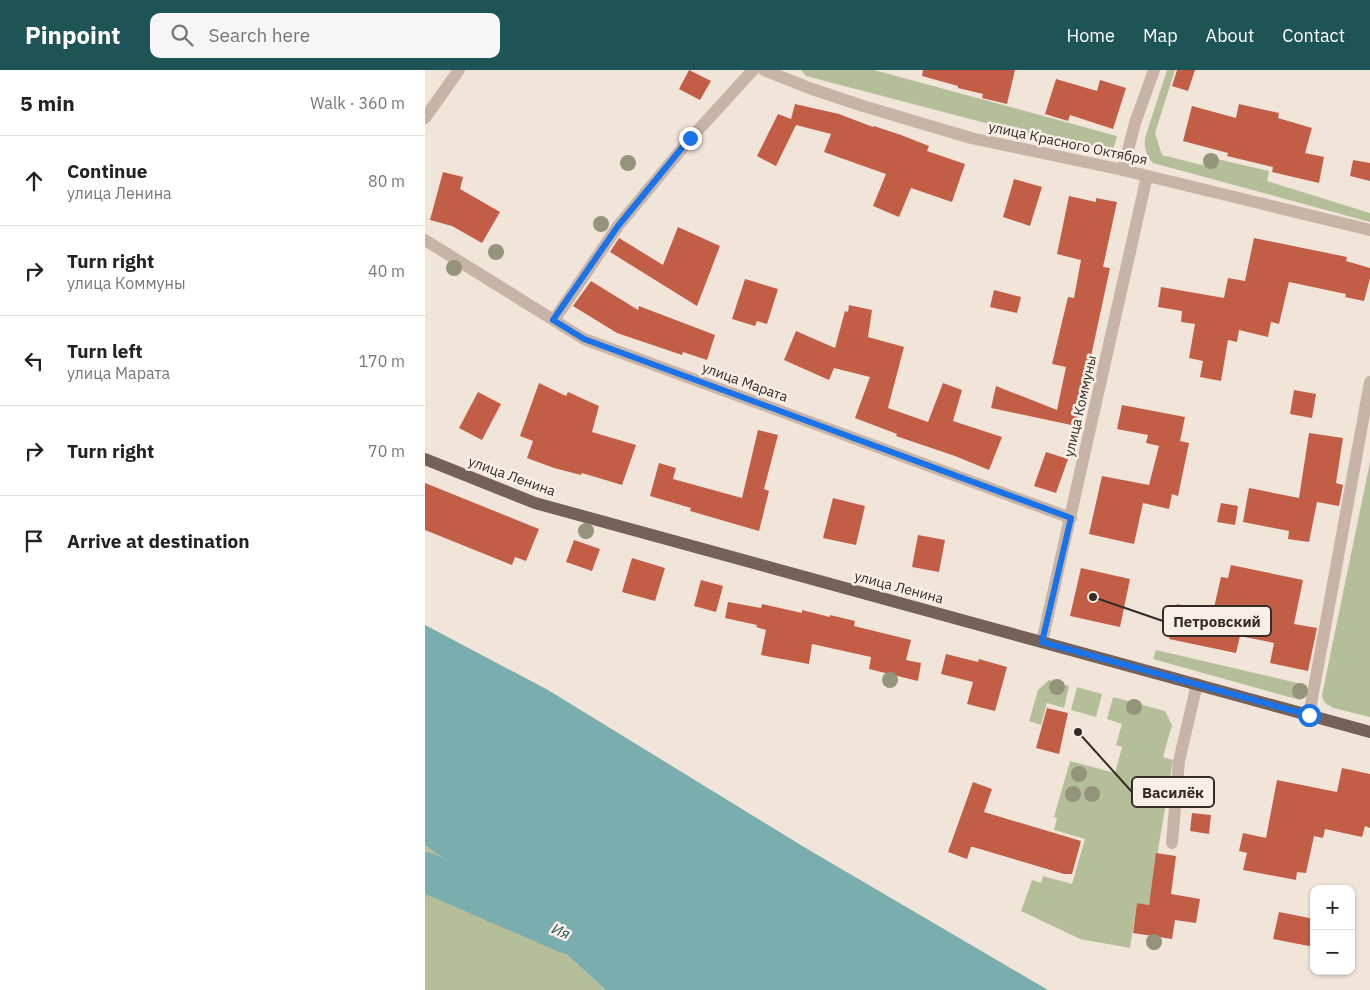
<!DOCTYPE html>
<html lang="en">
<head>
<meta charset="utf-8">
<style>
	:root { --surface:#fff; --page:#f6f6f6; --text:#222; --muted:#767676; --line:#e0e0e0; --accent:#1e5455 }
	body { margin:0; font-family:"IBM Plex Sans",sans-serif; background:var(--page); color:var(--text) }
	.controls { position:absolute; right:15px; bottom:15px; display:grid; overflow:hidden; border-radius:10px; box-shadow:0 1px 4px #0004 }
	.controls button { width:45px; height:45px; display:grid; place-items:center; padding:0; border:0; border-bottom:1px solid var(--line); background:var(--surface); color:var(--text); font:25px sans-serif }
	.stop { position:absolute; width:15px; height:15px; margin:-11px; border:4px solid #1a73e8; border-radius:50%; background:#fff }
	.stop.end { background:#1a73e8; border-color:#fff; box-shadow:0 1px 5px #0008 }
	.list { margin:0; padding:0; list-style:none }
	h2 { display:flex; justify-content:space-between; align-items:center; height:65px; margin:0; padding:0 20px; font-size:21px }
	h2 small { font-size:16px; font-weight:400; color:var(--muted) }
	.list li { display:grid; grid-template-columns:32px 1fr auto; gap:15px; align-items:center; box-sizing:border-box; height:90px; padding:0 20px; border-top:1px solid var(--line) }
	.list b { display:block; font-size:19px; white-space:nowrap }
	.list p { margin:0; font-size:16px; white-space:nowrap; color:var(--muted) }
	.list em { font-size:16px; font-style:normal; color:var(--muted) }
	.icon { flex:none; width:28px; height:28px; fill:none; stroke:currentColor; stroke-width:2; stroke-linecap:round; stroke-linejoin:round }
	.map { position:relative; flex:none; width:945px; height:920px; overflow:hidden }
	header { display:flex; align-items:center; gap:30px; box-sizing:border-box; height:70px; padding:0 25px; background:var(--accent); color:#fff }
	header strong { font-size:24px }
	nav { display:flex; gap:28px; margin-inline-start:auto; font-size:18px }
	.search { width:350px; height:45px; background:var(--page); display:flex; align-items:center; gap:12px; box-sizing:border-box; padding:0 18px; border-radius:10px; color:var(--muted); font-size:19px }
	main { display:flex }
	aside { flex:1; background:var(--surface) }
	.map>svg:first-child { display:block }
	.green { fill:#b4bf9a }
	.water { fill:#7aadad }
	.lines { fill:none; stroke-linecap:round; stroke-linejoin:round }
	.river { stroke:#7aadad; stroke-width:40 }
	.building { fill:#c35e46 }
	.minor { stroke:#c8b4a6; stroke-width:12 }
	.major { stroke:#766158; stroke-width:12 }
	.tree { fill:#93947a }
	.route { stroke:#1a73e8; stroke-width:6 }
	.labels { text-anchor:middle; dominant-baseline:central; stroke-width:5; stroke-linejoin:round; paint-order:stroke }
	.street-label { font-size:14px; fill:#352b27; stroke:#f9efe6 }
	.water-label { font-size:15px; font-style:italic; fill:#1e5455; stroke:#f9efe6 }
	.leader { fill:none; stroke:#352b27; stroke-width:2 }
	.callout-dot { fill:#352b27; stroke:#f9efe6; stroke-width:2 }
	.callout { fill:#f9efe6; stroke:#352b27; stroke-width:2 }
	.callout-label { font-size:15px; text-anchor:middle; font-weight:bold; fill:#352b27 }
</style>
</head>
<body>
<header>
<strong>Pinpoint</strong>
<div class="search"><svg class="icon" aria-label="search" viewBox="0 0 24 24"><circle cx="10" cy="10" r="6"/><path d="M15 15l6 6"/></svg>Search here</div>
<nav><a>Home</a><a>Map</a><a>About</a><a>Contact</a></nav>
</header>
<main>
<aside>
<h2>5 min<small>Walk · 360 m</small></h2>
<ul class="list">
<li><svg class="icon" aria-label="ahead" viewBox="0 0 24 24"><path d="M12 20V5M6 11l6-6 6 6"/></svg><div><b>Continue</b><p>улица Ленина</p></div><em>80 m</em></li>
<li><svg class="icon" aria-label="right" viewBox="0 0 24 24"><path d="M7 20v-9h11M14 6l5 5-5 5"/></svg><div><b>Turn right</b><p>улица Коммуны</p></div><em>40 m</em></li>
<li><svg class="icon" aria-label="left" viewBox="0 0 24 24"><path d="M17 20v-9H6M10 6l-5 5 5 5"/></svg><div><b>Turn left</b><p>улица Марата</p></div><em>170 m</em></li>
<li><svg class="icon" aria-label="right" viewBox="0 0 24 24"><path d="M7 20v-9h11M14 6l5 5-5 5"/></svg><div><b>Turn right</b></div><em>70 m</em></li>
<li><svg class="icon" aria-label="arrive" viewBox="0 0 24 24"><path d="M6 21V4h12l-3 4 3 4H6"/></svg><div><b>Arrive at destination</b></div></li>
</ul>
</aside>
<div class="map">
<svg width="945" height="920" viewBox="0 0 945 920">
	<rect width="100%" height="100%" fill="#f1e5da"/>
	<g class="green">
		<path d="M 376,0 L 449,0 L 692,66 L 687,84 L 587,60 L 381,6 Z"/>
		<path d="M 742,0 L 750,0 L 730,63 L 737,85 L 789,98 L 792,89 L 844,101 L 842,111 L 945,143 L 945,152 L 728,93 C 721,85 719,79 720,68 Z"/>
		<path d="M 945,392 L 945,647 L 908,638 L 899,632 L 897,625 Z"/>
		<path d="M 731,580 L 881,615 L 878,628 L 875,630 L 728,589 Z"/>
		<path d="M 624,610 L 644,616 L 639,638 L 622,633 L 616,655 L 604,651 L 613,620 Z"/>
		<path d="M 652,617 L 677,624 L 671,647 L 646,640 Z"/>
		<path d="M 688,627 L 740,641 L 747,655 L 738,687 L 748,690 L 724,835 L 712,833 L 705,878 L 655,869 L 596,841 L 607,810 L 616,813 L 618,806 L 647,814 L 660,769 L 629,760 L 632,748 L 629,747 L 645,691 L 690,703 L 697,677 L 691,675 L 697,654 L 682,649 Z"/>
		<path d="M 0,775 L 107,853 L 181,920 L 0,920 Z"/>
	</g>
	<path class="water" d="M 0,555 L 123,620 L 379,777 L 623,920 L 181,920 L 107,853 L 0,775 Z"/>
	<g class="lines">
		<path class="river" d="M 0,802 L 143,864"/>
	</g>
	<g class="building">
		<path d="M 264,0 L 286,11 L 275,30 L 254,19 Z"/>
		<path d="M 498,0 L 590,0 L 582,34 L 557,28 L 558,24 L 533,18 L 533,16 L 497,6 Z"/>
		<path d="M 752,0 L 770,0 L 763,21 L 747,16 Z"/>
		<path d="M 631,9 L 672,21 L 675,10 L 701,18 L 688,59 L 645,45 L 643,51 L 620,44 Z"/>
		<path d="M 370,34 L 414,44 L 448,57 L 449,56 L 476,65 L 504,76 L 502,81 L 540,94 L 527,132 L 486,118 L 474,147 L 448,136 L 461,104 L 399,82 L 406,64 L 371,55 L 351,96 L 332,86 L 353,44 L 366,49 Z"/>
		<path d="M 814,34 L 854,43 L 853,48 L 887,58 L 880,83 L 899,87 L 894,113 L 847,102 L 848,97 L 802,86 L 803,83 L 758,71 L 767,36 L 811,48 Z"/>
		<path d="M 928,90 L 945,93 L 945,111 L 925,106 Z"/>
		<path d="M 18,102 L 38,107 L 35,119 L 75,142 L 57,173 L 27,156 L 5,150 Z"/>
		<path d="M 589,109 L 617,117 L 605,156 L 578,147 Z"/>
		<path d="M 644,126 L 671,132 L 671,128 L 692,132 L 678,197 L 685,198 L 651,356 L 566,338 L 571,316 L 632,340 L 641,297 L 627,294 L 643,227 L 649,228 L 656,190 L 632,184 Z"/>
		<path d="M 253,157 L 295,176 L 272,236 L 185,182 L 194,168 L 238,195 Z"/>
		<path d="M 829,168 L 922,187 L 921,191 L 945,198 L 945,208 L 939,231 L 920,227 L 921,224 L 864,212 L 854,254 L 846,252 L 843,267 L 814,260 L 812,272 L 803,270 L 796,311 L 775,307 L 778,291 L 764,288 L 770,254 L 756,252 L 757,241 L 733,237 L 736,217 L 799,228 L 803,208 L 820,211 Z"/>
		<path d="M 320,209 L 353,219 L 342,254 L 332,251 L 330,256 L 307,249 Z"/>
		<path d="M 166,211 L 213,240 L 214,236 L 290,265 L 282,290 L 258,282 L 257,285 L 192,263 L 148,236 Z"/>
		<path d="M 569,220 L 596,227 L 592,243 L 565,237 Z"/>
		<path d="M 424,235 L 447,240 L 443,267 L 479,277 L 463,338 L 503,352 L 518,313 L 537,320 L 528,351 L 577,367 L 564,400 L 530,386 L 471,366 L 472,364 L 430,348 L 445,307 L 409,298 L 404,310 L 359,290 L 371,261 L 410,278 L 420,241 L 423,242 Z"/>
		<path d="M 114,313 L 141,326 L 143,322 L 174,336 L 167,362 L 211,375 L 197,415 L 157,403 L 156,405 L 129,398 L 102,388 L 108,371 L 95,366 Z"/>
		<path d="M 869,320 L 891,324 L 887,348 L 865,344 Z"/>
		<path d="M 53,322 L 76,334 L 57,370 L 34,358 Z"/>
		<path d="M 697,335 L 760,347 L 755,371 L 764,373 L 753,426 L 747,424 L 744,439 L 718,433 L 709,474 L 664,464 L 677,406 L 724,415 L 734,376 L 721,373 L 723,365 L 692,359 Z"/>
		<path d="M 333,360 L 353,365 L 339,419 L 344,421 L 334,461 L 265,441 L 266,438 L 225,426 L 234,393 L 251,398 L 248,409 L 317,428 Z"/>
		<path d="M 884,363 L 918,368 L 911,413 L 918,415 L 914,436 L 892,432 L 884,472 L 863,469 L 864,461 L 818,452 L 824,418 L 874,428 Z"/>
		<path d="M 621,382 L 643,389 L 631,423 L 609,416 Z"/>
		<path d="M 0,413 L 114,459 L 101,491 L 90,487 L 87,495 L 0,460 Z"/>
		<path d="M 408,428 L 440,436 L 431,475 L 398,468 Z"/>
		<path d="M 796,433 L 813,436 L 810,455 L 792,452 Z"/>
		<path d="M 493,465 L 520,470 L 514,502 L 487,497 Z"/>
		<path d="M 149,470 L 175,479 L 167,501 L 141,492 Z"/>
		<path d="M 207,488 L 240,498 L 230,531 L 197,522 Z"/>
		<path d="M 806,495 L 878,510 L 869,554 L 892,558 L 883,601 L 845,593 L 849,573 L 815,566 L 811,583 L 744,569 L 752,534 L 788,542 L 796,507 L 803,508 Z"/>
		<path d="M 656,498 L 705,509 L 695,557 L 645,546 Z"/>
		<path d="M 276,510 L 298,516 L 291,542 L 269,536 Z"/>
		<path d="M 303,532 L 336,538 L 337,534 L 377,543 L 377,540 L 405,547 L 405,545 L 430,551 L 429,556 L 486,570 L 481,590 L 496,593 L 493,611 L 444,599 L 446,587 L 387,574 L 384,594 L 336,585 L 341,560 L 331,557 L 332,555 L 300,548 Z"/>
		<path d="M 521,584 L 553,592 L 554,589 L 582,597 L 570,641 L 542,634 L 548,612 L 516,604 Z"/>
		<path d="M 622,638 L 643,643 L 634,684 L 611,678 Z"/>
		<path d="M 917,698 L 945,704 L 945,758 L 940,756 L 937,767 L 900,759 L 898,768 L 889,766 L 881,803 L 872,802 L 871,810 L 818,800 L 822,783 L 814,781 L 818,763 L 841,768 L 852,710 L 912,722 Z"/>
		<path d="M 548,712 L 567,719 L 559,742 L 656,771 L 647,804 L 639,804 L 548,777 L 546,777 L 542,789 L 523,782 Z"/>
		<path d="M 767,743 L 786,745 L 784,764 L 765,761 Z"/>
		<path d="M 731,783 L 751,786 L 746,824 L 775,829 L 771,853 L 750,850 L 747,869 L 708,863 L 712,833 L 724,835 Z"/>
		<path d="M 854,842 L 889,849 L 889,877 L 848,869 Z"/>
	</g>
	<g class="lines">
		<g class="minor">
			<path d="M 339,0 L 384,18 L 438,36 L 546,68 L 698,100 L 945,160"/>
			<path d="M 0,48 L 34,0"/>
			<path d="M 698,100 L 710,53 L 729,0"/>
			<path d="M 0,170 L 159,269 L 646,448"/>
			<path d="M 129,250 L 193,156 L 265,69 L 328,0"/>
			<path d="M 617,572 L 722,106"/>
			<path d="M 884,645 L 945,312"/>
			<path d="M 747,773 L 754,691 L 772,614"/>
		</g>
		<path class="major" d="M 0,389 L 110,433 L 945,662"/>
	</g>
	<g class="tree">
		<circle cx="786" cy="91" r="8"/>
		<circle cx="203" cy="93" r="8"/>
		<circle cx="176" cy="154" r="8"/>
		<circle cx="71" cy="182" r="8"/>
		<circle cx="29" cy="198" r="8"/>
		<circle cx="161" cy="461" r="8"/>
		<circle cx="465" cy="610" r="8"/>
		<circle cx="632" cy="617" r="8"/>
		<circle cx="875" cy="621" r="8"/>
		<circle cx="709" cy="637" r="8"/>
		<circle cx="654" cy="704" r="8"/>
		<circle cx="648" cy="724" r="8"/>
		<circle cx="667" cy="724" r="8"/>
		<circle cx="729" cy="872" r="8"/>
	</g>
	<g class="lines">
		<path class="route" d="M 265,68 L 193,156 L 128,250 L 159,269 L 646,448 L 617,572 L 884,645"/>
	</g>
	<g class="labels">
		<g class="street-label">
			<text transform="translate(643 73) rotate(12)">улица Красного Октября</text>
			<text transform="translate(320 312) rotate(20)">улица Марата</text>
			<text transform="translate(655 336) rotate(-77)">улица Коммуны</text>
			<text transform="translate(87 406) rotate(20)">улица Ленина</text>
			<text transform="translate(474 517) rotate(15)">улица Ленина</text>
		</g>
		<g class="water-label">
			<text transform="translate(136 861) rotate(23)">Ия</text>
		</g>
	</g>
	<path class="leader" d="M668 527L738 551M653 662L707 722"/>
	<g class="callout-dot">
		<circle cx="668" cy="527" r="5"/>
		<circle cx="653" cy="662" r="5"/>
	</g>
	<g class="callout">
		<rect x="738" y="536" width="108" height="30" rx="5"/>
		<rect x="707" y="707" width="82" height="30" rx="5"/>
	</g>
	<g class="callout-label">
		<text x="792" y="557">Петровский</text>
		<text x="748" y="728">Василёк</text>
	</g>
</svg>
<div class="controls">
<button>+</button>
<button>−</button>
</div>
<div class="stop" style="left:884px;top:645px"></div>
<div class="stop end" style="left:265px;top:68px"></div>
</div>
</main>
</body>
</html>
